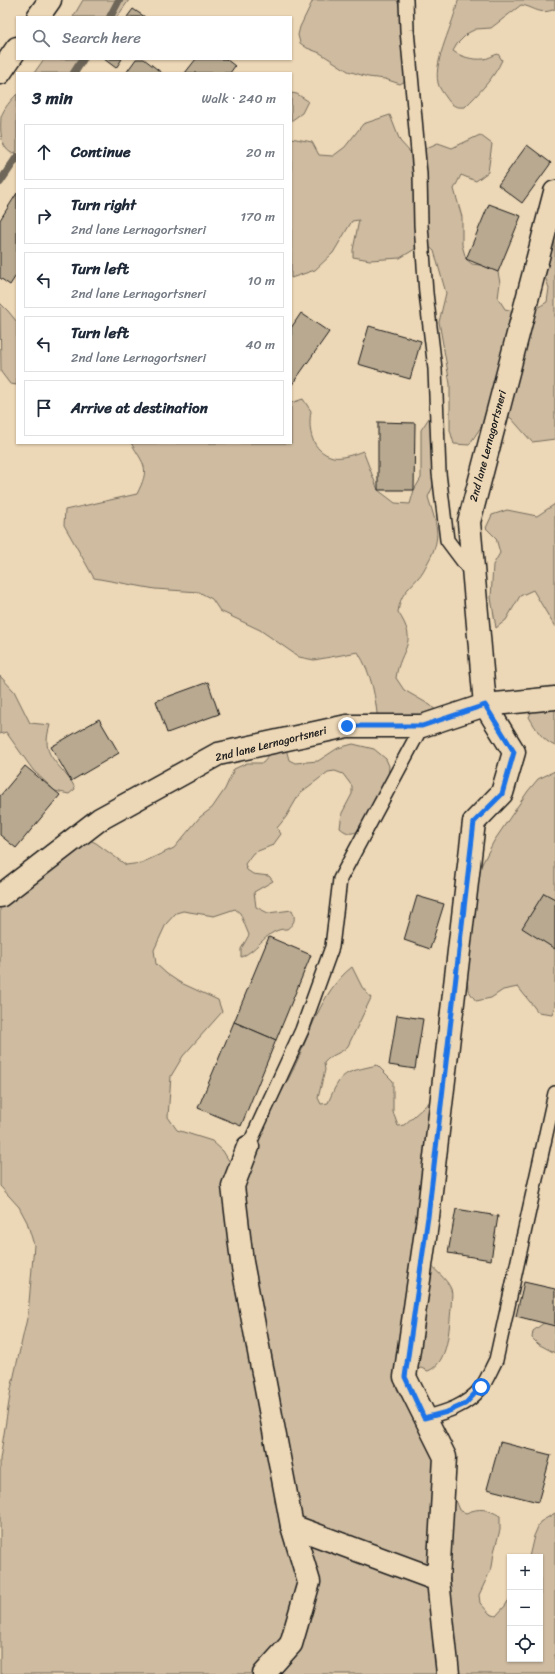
<!DOCTYPE html>
<html lang="en">
<head>
<meta charset="utf-8">
<style>
	:root { --surface:#fff; --page:#f2f2f3; --text:#1f2937; --muted:#747a83; --line:#e0e1e3 }
	body { margin:0; font-family:Sriracha,sans-serif; background:var(--page); color:var(--text) }
	.controls { position:absolute; right:12px; bottom:12px; display:grid; overflow:hidden; border-radius:0px; box-shadow:0 1px 3px #0004 }
	.controls button { width:36px; height:36px; display:grid; place-items:center; padding:0; border:0; border-bottom:1px solid var(--line); background:var(--surface); color:var(--text); font:20px sans-serif }
	.stop { position:absolute; width:12px; height:12px; margin:-9px; border:3px solid #1a73e8; border-radius:50%; background:#fff }
	.stop.end { background:#1a73e8; border-color:#fff; box-shadow:0 1px 4px #0008 }
	.list { margin:0; padding:0; list-style:none }
	h2 { display:flex; justify-content:space-between; align-items:center; height:52px; margin:0; padding:0 16px; font-size:17px }
	h2 small { font-size:13px; font-weight:400; color:var(--muted) }
	.list li { display:grid; grid-template-columns:26px 1fr auto; gap:12px; align-items:center; box-sizing:border-box; height:56px; margin:0 8px 8px; padding:0 8px; border:1px solid var(--line); border-radius:0px }
	.list b { display:block; font-size:15px; white-space:nowrap }
	.list p { margin:0; font-size:13px; white-space:nowrap; color:var(--muted) }
	.list em { font-size:13px; font-style:normal; color:var(--muted) }
	.icon { flex:none; width:22px; height:22px; fill:none; stroke:currentColor; stroke-width:2; stroke-linecap:round; stroke-linejoin:round }
	.map { position:relative; flex:none; width:555px; height:1674px; overflow:hidden }
	.search { position:absolute; background:var(--surface); box-shadow:0 1px 3px #0004; left:16px; top:16px; width:276px; height:44px; display:flex; align-items:center; gap:10px; box-sizing:border-box; padding:0 14px; border-radius:0px; color:var(--muted); font-size:15px }
	.panel { position:absolute; background:var(--surface); box-shadow:0 1px 3px #0004; left:16px; top:72px; width:276px; height:372px; border-radius:0px }
	.map>svg:first-child { display:block }
	.green { fill:#cebba0; stroke:#756c5e }
	.lines { fill:none; stroke-linecap:round; stroke-linejoin:round }
	.stream { stroke:#6e6659; stroke-width:8 }
	.building { fill:#b8a990; stroke:#1c1c1c }
	.lane-casing { stroke:#1c1c1c; stroke-width:16 }
	.street-casing { stroke:#1c1c1c; stroke-width:25 }
	.secondary-casing { stroke:#1c1c1c; stroke-width:25 }
	.lane { stroke:#ecd7b6; stroke-width:13 }
	.street { stroke:#ecd7b6; stroke-width:22 }
	.secondary { stroke:#ecd7b6; stroke-width:22 }
	.route { stroke:#1a73e8; stroke-width:5 }
	.labels { text-anchor:middle; dominant-baseline:central; stroke-width:3; stroke-linejoin:round; paint-order:stroke }
	.street-label { font-size:11px; fill:#1c1c1c; stroke:#ecd7b6 }
</style>
</head>
<body>
<div class="map">
<svg width="555" height="1674" viewBox="0 0 555 1674">
	<rect width="100%" height="100%" fill="#ecd7b6"/>
	<filter id="ink" filterUnits="userSpaceOnUse"><feTurbulence type="fractalNoise" baseFrequency=".025" numOctaves="2"/><feDisplacementMap in="SourceGraphic" scale="8" xChannelSelector="R" yChannelSelector="G"/><feConvolveMatrix kernelMatrix="1 2 1 2 8 2 1 2 1" color-interpolation-filters="sRGB"/></filter>
	<g filter="url(#ink)">
		<g class="green">
			<path d="M 83,0 L 129,0 L 117,17 L 73,17 Z"/>
			<path d="M 313,0 L 397,0 L 400,9 L 407,80 L 400,84 L 385,79 L 368,77 L 348,71 L 320,53 L 307,48 L 300,43 L 298,35 L 300,27 Z"/>
			<path d="M 458,0 L 555,0 L 555,9 C 539,16 535,7 521,5 L 491,28 L 476,29 L 468,33 L 457,44 L 453,51 C 461,57 473,60 483,59 C 488,59 493,55 498,54 L 502,60 C 494,78 479,93 465,107 C 455,108 451,105 446,97 C 443,93 439,88 438,83 C 433,60 454,24 458,0 Z"/>
			<path d="M 44,59 L 81,59 L 72,73 L 34,73 Z"/>
			<path d="M 291,93 L 297,94 L 308,101 L 302,113 L 291,121 Z"/>
			<path d="M 17,94 L 17,152 L 11,153 C 0,146 0,130 1,117 C 4,108 11,100 17,94 Z"/>
			<path d="M 390,115 L 400,141 L 410,152 L 424,149 L 438,143 L 452,148 L 480,135 L 492,144 L 488,172 L 476,181 L 461,175 L 454,189 L 462,217 L 462,245 L 466,259 L 472,264 L 487,266 L 498,272 L 500,283 L 498,298 L 505,309 C 524,314 531,312 547,302 L 549,288 L 544,274 L 555,204 L 555,439 L 532,442 L 511,418 L 497,414 L 485,421 L 469,445 L 454,444 L 450,430 L 450,384 L 439,322 L 446,293 L 434,251 L 425,243 L 400,258 L 370,260 L 353,257 L 353,250 L 359,220 L 352,221 L 333,253 L 315,270 L 291,278 L 291,138 L 312,142 L 319,155 L 333,156 L 345,147 L 363,124 Z"/>
			<path d="M 0,303 L 8,311 L 17,322 L 17,385 L 10,384 L 1,372 Z"/>
			<path d="M 303,399 L 311,411 C 308,430 311,451 333,457 C 341,459 355,454 363,451 L 378,490 L 395,503 L 410,504 L 414,490 L 421,478 L 421,430 L 429,418 L 436,430 L 439,473 L 428,497 C 436,524 443,536 428,562 C 425,568 422,574 418,578 C 406,592 401,593 398,612 C 420,645 400,647 396,678 L 404,690 L 430,705 L 440,714 L 446,727 L 434,735 L 422,726 L 378,725 C 376,697 372,675 358,652 L 314,660 L 299,657 L 260,630 L 220,611 L 212,599 L 199,592 L 155,589 L 94,578 L 64,525 L 65,510 L 137,494 C 150,468 145,466 131,443 L 291,443 L 291,403 Z"/>
			<path d="M 555,504 L 555,627 L 533,590 L 520,596 L 506,620 L 496,628 L 491,598 L 493,565 L 500,553 L 496,538 L 486,528 L 492,515 L 507,510 L 537,516 Z"/>
			<path d="M 0,676 L 14,691 L 30,723 L 50,725 C 42,752 51,756 67,776 C 71,781 73,783 75,789 L 69,794 L 55,791 L 33,770 L 6,732 L 0,734 Z"/>
			<path d="M 555,700 L 555,746 C 542,740 536,729 529,717 L 535,704 Z"/>
			<path d="M 284,741 L 289,760 L 295,763 L 318,761 L 338,748 L 353,744 L 374,749 L 386,759 L 389,766 L 388,780 L 360,830 C 352,835 347,834 340,828 L 342,813 L 352,794 L 352,786 L 343,774 L 335,771 L 328,772 L 300,793 L 286,817 L 277,828 L 281,834 L 273,845 L 253,853 L 245,864 L 247,870 L 253,874 L 269,876 L 273,881 L 254,892 L 256,907 L 268,913 L 292,910 C 296,919 295,923 287,929 C 267,928 259,950 241,957 L 241,949 L 249,935 L 240,913 L 235,909 L 214,916 L 183,911 L 176,913 L 166,924 L 154,950 L 156,964 L 167,974 L 179,982 L 218,1000 L 222,1012 L 183,1056 L 171,1076 L 168,1117 L 177,1130 L 212,1141 L 223,1151 L 231,1164 C 256,1134 276,1105 293,1070 C 310,1035 320,992 352,967 L 362,987 L 371,998 L 348,1046 C 341,1054 331,1054 324,1063 L 325,1070 L 318,1098 L 321,1104 L 328,1103 C 342,1070 344,1073 377,1065 L 393,1081 L 393,1112 L 398,1126 L 404,1125 L 433,1099 L 427,1262 C 435,1270 447,1279 451,1289 C 453,1294 451,1302 451,1308 C 449,1327 449,1363 428,1371 L 421,1368 L 399,1376 L 397,1389 L 412,1415 L 440,1442 L 454,1498 L 459,1510 L 466,1513 C 480,1507 488,1509 500,1516 L 500,1530 L 494,1552 L 492,1567 L 479,1595 L 480,1603 L 490,1614 L 496,1616 L 505,1606 L 510,1598 L 510,1659 L 540,1659 L 540,1557 L 529,1557 L 534,1536 L 540,1522 L 555,1513 L 555,1674 L 0,1674 L 0,1459 L 11,1389 L 28,1314 L 34,1245 L 27,1222 L 19,1207 L 0,1186 L 0,905 L 90,840 L 96,843 L 126,865 L 141,863 L 174,848 L 200,817 L 212,808 L 225,789 L 234,769 L 247,763 L 263,763 L 267,758 L 264,742 Z"/>
			<path d="M 555,771 L 555,1006 L 552,1014 L 538,1012 L 518,987 L 503,990 L 491,998 L 476,1001 L 468,990 L 466,960 L 471,885 L 494,841 L 528,791 L 538,779 Z"/>
			<path d="M 555,1319 L 555,1353 L 538,1344 L 532,1338 L 533,1331 L 545,1322 Z"/>
		</g>
		<g class="lines">
			<g class="stream">
				<path d="M 110,17 L 119,0"/>
				<path d="M 74,73 L 83,59"/>
				<path d="M 0,182 L 17,157"/>
			</g>
		</g>
		<g class="building">
			<path d="M 133,9 L 145,17 L 127,17 Z"/>
			<path d="M 104,59 L 122,59 L 116,68 Z"/>
			<path d="M 136,59 L 144,59 L 162,73 L 126,73 Z"/>
			<path d="M 196,59 L 226,59 L 235,66 L 230,73 L 185,73 Z"/>
			<path d="M 527,145 L 551,163 L 522,203 L 498,185 Z"/>
			<path d="M 17,193 L 17,274 L 10,285 L 0,278 L 0,220 Z"/>
			<path d="M 489,204 L 521,216 L 498,272 L 466,259 Z"/>
			<path d="M 301,313 L 329,332 L 291,386 L 291,328 Z"/>
			<path d="M 369,326 L 421,341 L 410,379 L 358,364 Z"/>
			<path d="M 378,422 L 415,423 L 414,490 L 378,490 Z"/>
			<path d="M 208,682 L 219,714 L 167,733 L 156,701 Z"/>
			<path d="M 99,719 L 119,753 L 71,781 L 51,747 Z"/>
			<path d="M 25,766 L 60,795 L 16,848 L 0,835 L 0,796 Z"/>
			<path d="M 544,893 L 555,899 L 555,949 L 522,928 Z"/>
			<path d="M 417,896 L 444,904 L 430,949 L 404,940 Z"/>
			<path d="M 269,937 L 311,955 L 276,1040 L 234,1022 Z"/>
			<path d="M 397,1015 L 423,1019 L 415,1069 L 389,1065 Z"/>
			<path d="M 234,1022 L 276,1040 L 241,1126 L 198,1108 Z"/>
			<path d="M 456,1209 L 498,1216 L 491,1260 L 448,1253 Z"/>
			<path d="M 524,1282 L 555,1289 L 555,1326 L 516,1316 Z"/>
			<path d="M 500,1442 L 551,1455 L 538,1502 L 487,1489 Z"/>
		</g>
		<g class="lines">
			<defs>
				<g id="lane">
					<path d="M 406,0 L 407,30 L 420,174 L 421,225 L 426,293 L 435,369 L 439,473 L 447,540 L 471,572"/>
					<path d="M 248,1147 L 302,1030 L 332,947 L 340,879 L 422,726"/>
					<path d="M 424,1418 C 446,1412 467,1406 481,1388 C 487,1380 491,1369 496,1360 L 555,1093"/>
				</g>
				<g id="street">
					<path d="M 0,896 L 100,819 L 218,754 L 347,726 L 422,726 L 485,705 L 555,698"/>
					<path d="M 248,1147 L 233,1186 L 242,1262 L 292,1526 L 309,1582 L 291,1644 L 264,1674"/>
					<path d="M 292,1526 L 438,1580 L 448,1674"/>
					<path d="M 438,1580 L 445,1457 L 405,1377 L 428,1217 L 474,822 L 502,793 L 514,752 L 485,705 L 469,522 L 555,192"/>
				</g>
				<g id="secondary">
					<path d="M 38,17 L 50,0"/>
					<path d="M 0,73 L 17,48"/>
				</g>
			</defs>
			<use href="#lane" class="lane-casing"/>
			<use href="#street" class="street-casing"/>
			<use href="#secondary" class="secondary-casing"/>
			<use href="#lane" class="lane"/>
			<use href="#street" class="street"/>
			<use href="#secondary" class="secondary"/>
		</g>
	</g>
	<g class="lines" filter="url(#ink)">
		<path class="route" d="M 347,726 L 422,726 L 485,705 L 514,752 L 502,794 L 474,822 L 428,1217 L 405,1377 L 424,1418 L 447,1412 L 465,1404 L 481,1387"/>
	</g>
	<g class="labels">
		<g class="street-label">
			<text transform="translate(488 446) rotate(-75)">2nd lane Lernagortsneri</text>
			<text transform="translate(271 744) rotate(-14)">2nd lane Lernagortsneri</text>
		</g>
	</g>
</svg>
<div class="controls">
<button>+</button>
<button>−</button>
<button><svg class="icon" aria-label="locate" viewBox="0 0 24 24"><circle cx="12" cy="12" r="6"/><path d="M12 2v4M12 18v4M2 12h4M18 12h4"/></svg></button>
</div>
<div class="stop" style="left:481px;top:1387px"></div>
<div class="stop end" style="left:347px;top:726px"></div>
<div class="search"><svg class="icon" aria-label="search" viewBox="0 0 24 24"><circle cx="10" cy="10" r="6"/><path d="M15 15l6 6"/></svg>Search here</div>
<section class="panel">
<h2>3 min<small>Walk · 240 m</small></h2>
<ul class="list">
<li><svg class="icon" aria-label="ahead" viewBox="0 0 24 24"><path d="M12 20V5M6 11l6-6 6 6"/></svg><div><b>Continue</b></div><em>20 m</em></li>
<li><svg class="icon" aria-label="right" viewBox="0 0 24 24"><path d="M7 20v-9h11M14 6l5 5-5 5"/></svg><div><b>Turn right</b><p>2nd lane Lernagortsneri</p></div><em>170 m</em></li>
<li><svg class="icon" aria-label="left" viewBox="0 0 24 24"><path d="M17 20v-9H6M10 6l-5 5 5 5"/></svg><div><b>Turn left</b><p>2nd lane Lernagortsneri</p></div><em>10 m</em></li>
<li><svg class="icon" aria-label="left" viewBox="0 0 24 24"><path d="M17 20v-9H6M10 6l-5 5 5 5"/></svg><div><b>Turn left</b><p>2nd lane Lernagortsneri</p></div><em>40 m</em></li>
<li><svg class="icon" aria-label="arrive" viewBox="0 0 24 24"><path d="M6 21V4h12l-3 4 3 4H6"/></svg><div><b>Arrive at destination</b></div></li>
</ul>
</section>
</div>
</body>
</html>
